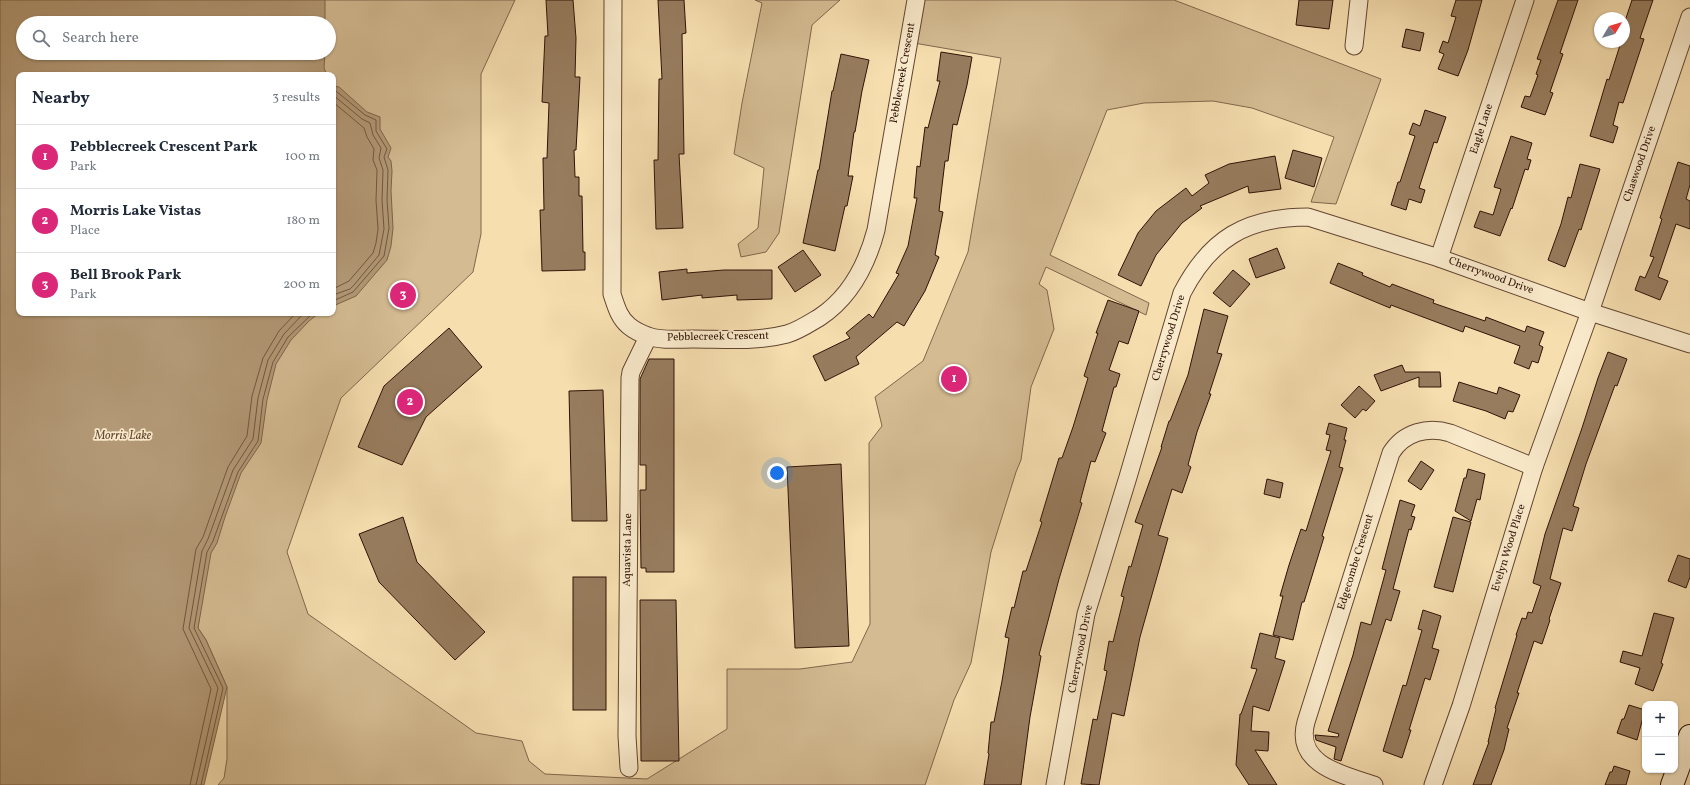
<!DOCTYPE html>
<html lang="en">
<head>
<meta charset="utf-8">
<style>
	:root { --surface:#fff; --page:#f2f2f3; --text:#1f2937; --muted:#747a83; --line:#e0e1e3; --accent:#db2777 }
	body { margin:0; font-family:Vollkorn,serif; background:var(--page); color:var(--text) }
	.controls { position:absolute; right:12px; bottom:12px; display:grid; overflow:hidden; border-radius:8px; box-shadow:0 1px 3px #0004 }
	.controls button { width:36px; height:36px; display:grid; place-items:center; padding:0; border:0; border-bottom:1px solid var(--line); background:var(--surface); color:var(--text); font:20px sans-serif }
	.compass { position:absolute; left:1594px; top:12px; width:36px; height:36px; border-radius:50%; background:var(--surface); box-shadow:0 1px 3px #0004; rotate:52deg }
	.you { position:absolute; left:777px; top:473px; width:14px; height:14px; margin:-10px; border:3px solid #fff; border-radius:50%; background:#1a73e8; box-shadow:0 0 0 6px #1a73e833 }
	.badge { display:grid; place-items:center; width:26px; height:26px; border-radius:50%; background:var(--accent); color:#fff; font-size:13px; font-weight:700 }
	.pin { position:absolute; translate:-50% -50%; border:2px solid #fff; box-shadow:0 1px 4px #0006 }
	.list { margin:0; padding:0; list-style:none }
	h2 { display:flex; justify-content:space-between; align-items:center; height:52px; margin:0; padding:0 16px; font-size:17px }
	h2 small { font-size:13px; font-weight:400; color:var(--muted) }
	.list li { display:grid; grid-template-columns:26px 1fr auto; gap:12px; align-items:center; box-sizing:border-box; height:64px; padding:0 16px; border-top:1px solid var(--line) }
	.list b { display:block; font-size:15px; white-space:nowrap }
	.list p { margin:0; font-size:13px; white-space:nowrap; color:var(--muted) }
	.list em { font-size:13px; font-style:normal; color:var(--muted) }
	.icon { flex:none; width:22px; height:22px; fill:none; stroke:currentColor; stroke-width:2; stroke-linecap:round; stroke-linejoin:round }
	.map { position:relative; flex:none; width:1690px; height:785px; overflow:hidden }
	.search { position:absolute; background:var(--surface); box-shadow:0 1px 3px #0004; left:16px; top:16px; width:320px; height:44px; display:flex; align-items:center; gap:10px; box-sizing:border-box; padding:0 14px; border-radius:22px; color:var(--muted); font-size:15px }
	.panel { position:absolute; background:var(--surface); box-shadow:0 1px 3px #0004; left:16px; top:72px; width:320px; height:244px; border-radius:8px }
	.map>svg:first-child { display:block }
	.green { fill:#d4bb92; stroke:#82664c }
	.water { fill:#b39976; stroke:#7f6349 }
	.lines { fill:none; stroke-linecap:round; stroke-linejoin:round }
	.shore { stroke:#72563e; stroke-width:1 }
	.building { fill:#977c5e; stroke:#301206 }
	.street-casing { stroke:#624530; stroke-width:19 }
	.secondary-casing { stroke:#301206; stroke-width:24 }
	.street { stroke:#f9eacb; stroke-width:17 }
	.secondary { stroke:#f9eacb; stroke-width:22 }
	.labels { text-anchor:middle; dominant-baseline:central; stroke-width:3.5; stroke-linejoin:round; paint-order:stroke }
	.street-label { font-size:11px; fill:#301206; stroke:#f9eacb }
	.water-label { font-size:12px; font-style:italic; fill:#644833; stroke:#f9eacb }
</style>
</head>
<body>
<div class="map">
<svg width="1690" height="785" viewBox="0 0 1690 785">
	<rect width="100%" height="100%" fill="#f6deaf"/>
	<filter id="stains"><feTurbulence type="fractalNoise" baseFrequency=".005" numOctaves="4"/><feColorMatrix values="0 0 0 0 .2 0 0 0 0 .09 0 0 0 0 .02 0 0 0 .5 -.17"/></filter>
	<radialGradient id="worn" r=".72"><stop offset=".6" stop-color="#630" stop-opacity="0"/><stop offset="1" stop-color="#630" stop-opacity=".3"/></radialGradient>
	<g class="green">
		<path d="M 316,0 L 515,0 L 481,74 L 481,234 L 473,272 L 341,398 L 287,552 L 308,614 L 476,733 L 522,741 L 529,761 L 545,774 L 647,779 L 727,729 L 727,669 L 800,669 L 852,662 L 870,624 L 869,443 L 882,426 L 875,397 L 923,361 L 968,252 L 1001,58 L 914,43 L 921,0 L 1174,0 L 1381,79 L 1336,204 L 1311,202 L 1334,137 L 1252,108 L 1213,101 L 1144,103 L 1107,110 L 1050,255 L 1149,303 L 1146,315 L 1046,267 L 1039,284 L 1047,290 L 1054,329 L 1031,387 L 1021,460 L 1016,472 L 991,552 L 971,663 L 954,700 L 925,785 L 218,785 L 224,778 L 227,759 L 227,687 L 206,640 L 198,628 L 207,553 L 217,495 L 297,313 L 333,313 L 333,75 L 315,75 L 315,53 L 329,53 L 329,23 L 316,23 Z"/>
		<path d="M 755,0 L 840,0 L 812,25 L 779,233 L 766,252 L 741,257 L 738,244 L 758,228 L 764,168 L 734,154 L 742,103 L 762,3 Z"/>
	</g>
	<g class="water">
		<path d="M 0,0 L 325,0 L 325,23 L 23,23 L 23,53 L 325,53 L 324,68 L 327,75 L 19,75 L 19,313 L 319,313 L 309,321 L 291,340 L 276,364 L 267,400 L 261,443 L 241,473 L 225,517 L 217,543 L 211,553 L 198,628 L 206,640 L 227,687 L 204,785 L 0,785 Z"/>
		<path d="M 333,86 L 339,87 L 367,112 L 380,117 L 380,129 L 391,148 L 388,157 L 391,161 L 392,171 L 391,191 L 393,228 L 391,246 L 387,260 L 356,296 L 333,306 Z"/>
	</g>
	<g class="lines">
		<g class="shore">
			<path d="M 333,90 L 336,91 L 365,115 L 376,120 L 376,131 L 387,149 L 384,157 L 388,170 L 387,200 L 389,228 L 384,256 L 353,292 L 333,301"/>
			<path d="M 333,95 L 362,119 L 370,123 L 373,135 L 381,148 L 379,158 L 383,170 L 382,200 L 384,229 L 379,255 L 354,285 L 350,289 L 333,295"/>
			<path d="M 333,102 L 364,128 L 367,137 L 374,149 L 373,160 L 377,170 L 376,200 L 378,229 L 376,243 L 373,253 L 349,281 L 333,289"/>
			<path d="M 190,785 L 211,689 L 183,629 L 196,549 L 203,537 L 228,467 L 247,436 L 252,396 L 263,358 L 279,331 L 296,313"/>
			<path d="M 196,785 L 218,688 L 189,628 L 202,551 L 208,539 L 233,470 L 253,439 L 258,398 L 268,360 L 284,334 L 304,313"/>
			<path d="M 201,785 L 223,688 L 194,628 L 207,552 L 213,541 L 238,472 L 258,441 L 263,399 L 273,362 L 288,337 L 313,313"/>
		</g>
	</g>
	<g class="building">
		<path d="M 546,0 L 573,0 L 576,38 L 575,77 L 580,77 L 576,150 L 574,150 L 575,177 L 579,177 L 579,196 L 582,196 L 583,252 L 585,252 L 585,270 L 542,271 L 540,210 L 544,210 L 543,158 L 547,158 L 549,103 L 542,102 L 545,36 L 548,36 Z"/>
		<path d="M 658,0 L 684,0 L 686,33 L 682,34 L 684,154 L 679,154 L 683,228 L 656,229 L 654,160 L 658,160 L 659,79 L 662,79 Z"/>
		<path d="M 1299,0 L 1333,0 L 1329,29 L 1296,25 Z"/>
		<path d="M 1456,0 L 1482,0 L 1468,50 L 1458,76 L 1438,69 L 1444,54 L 1439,52 L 1443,41 L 1448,43 L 1456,17 L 1451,16 Z"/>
		<path d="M 1558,0 L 1578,0 L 1560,53 L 1563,54 L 1550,92 L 1553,93 L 1545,115 L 1521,107 L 1525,96 L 1530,97 L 1538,75 L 1536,74 L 1541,60 L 1537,59 Z"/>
		<path d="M 1632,0 L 1653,0 L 1640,38 L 1644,39 L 1623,103 L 1619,102 L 1613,125 L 1618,127 L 1613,143 L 1590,136 L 1607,79 L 1609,80 L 1621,42 L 1624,42 L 1624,34 L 1628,23 L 1625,21 Z"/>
		<path d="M 1406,29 L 1424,33 L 1420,51 L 1402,47 Z"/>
		<path d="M 941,52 L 972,57 L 967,85 L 957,125 L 953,124 L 948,161 L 945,161 L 939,211 L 943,212 L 935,255 L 939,257 L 925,291 L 904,326 L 897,322 L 856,357 L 859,364 L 825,381 L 813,356 L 850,338 L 846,333 L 869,314 L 873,318 L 899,274 L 896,273 L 908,246 L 917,198 L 914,198 L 917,166 L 920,167 L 925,127 L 928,128 L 940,81 L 937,81 Z"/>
		<path d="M 841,54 L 869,60 L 862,91 L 855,132 L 854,132 L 848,176 L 853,176 L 847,206 L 845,206 L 835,251 L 803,243 L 818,170 L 819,170 L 832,91 L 833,91 Z"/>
		<path d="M 1425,110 L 1446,117 L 1437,143 L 1434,142 L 1419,188 L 1425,190 L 1421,203 L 1409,199 L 1406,210 L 1391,205 L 1398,182 L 1400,182 L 1415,136 L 1409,134 L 1413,123 L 1420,126 Z"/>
		<path d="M 1511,136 L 1532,143 L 1527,159 L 1531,160 L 1528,170 L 1525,169 L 1512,209 L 1511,208 L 1500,236 L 1474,227 L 1480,211 L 1493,215 L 1501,189 L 1494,187 Z"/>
		<path d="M 1293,150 L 1322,158 L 1314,187 L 1285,178 Z"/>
		<path d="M 1275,156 L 1281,189 L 1249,193 L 1248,186 L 1200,206 L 1202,208 L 1182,223 L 1156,255 L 1141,286 L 1118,275 L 1138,233 L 1156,211 L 1186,188 L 1192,196 L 1209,183 L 1205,175 L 1229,164 Z"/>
		<path d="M 1678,162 L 1690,166 L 1690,185 L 1686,199 L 1690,201 L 1690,229 L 1676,224 L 1658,277 L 1668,281 L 1660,300 L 1635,290 L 1640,276 L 1645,278 L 1654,257 L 1650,256 L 1662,219 L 1660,218 Z"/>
		<path d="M 1580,164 L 1600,169 L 1581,230 L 1579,229 L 1565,267 L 1548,260 L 1561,224 L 1568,197 L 1571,198 Z"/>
		<path d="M 1277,248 L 1285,268 L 1256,278 L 1249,259 Z"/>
		<path d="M 803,250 L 821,275 L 795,292 L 778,267 Z"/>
		<path d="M 1338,263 L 1363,273 L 1362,275 L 1390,287 L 1392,284 L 1434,300 L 1433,303 L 1485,321 L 1486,317 L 1525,332 L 1527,326 L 1544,332 L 1539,345 L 1543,347 L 1538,363 L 1532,361 L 1529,369 L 1514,363 L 1520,346 L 1465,326 L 1463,332 L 1391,305 L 1390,308 L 1330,283 Z"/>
		<path d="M 687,269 L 687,273 L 724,270 L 772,270 L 772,299 L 737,300 L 737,295 L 702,298 L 702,295 L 662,300 L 659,272 Z"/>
		<path d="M 1233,270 L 1250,284 L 1230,307 L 1213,293 Z"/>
		<path d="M 1108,300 L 1139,311 L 1128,344 L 1119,341 L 1109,370 L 1120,374 L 1116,387 L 1114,387 L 1102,431 L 1106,433 L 1095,462 L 1091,461 L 1080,502 L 1082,503 L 1059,579 L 1039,655 L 1041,656 L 1030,717 L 1021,785 L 984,785 L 989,754 L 988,753 L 991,722 L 994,722 L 1002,681 L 1009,638 L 1005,637 L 1012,607 L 1014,608 L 1023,571 L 1026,571 L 1042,522 L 1040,521 L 1059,458 L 1062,458 L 1073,427 L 1088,378 L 1084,376 L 1098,333 L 1096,333 Z"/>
		<path d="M 1204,309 L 1228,316 L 1217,353 L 1222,354 L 1209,394 L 1211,394 L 1197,432 L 1188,465 L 1191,467 L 1182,493 L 1172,489 L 1158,535 L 1168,538 L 1140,637 L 1124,716 L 1112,713 L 1099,785 L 1081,784 L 1093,719 L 1097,720 L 1107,671 L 1104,670 L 1109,641 L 1113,642 L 1124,597 L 1121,596 L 1129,566 L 1131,567 L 1143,525 L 1135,522 L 1162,447 L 1161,447 L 1169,421 L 1170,421 L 1188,375 Z"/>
		<path d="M 449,328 L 482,367 L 426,417 L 402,465 L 358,447 L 384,386 Z"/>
		<path d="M 1608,352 L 1627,359 L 1617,386 L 1615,385 L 1586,464 L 1573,506 L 1579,508 L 1572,531 L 1563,528 L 1550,579 L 1561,583 L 1549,619 L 1550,620 L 1542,644 L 1534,641 L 1517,693 L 1519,693 L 1507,728 L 1509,729 L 1504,750 L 1491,785 L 1473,785 L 1489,742 L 1488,742 L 1496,709 L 1495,708 L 1517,635 L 1516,635 L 1522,618 L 1526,619 L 1528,612 L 1532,613 L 1541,586 L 1533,583 L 1545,534 L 1582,428 L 1598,378 Z"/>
		<path d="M 649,359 L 674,359 L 674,572 L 646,572 L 646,568 L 641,568 L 640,490 L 646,490 L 646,465 L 640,465 L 640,379 Z"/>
		<path d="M 1402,365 L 1405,372 L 1440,372 L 1441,387 L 1419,387 L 1419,377 L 1381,391 L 1374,375 Z"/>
		<path d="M 1459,382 L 1497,394 L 1499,387 L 1520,395 L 1513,412 L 1508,411 L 1505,419 L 1486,411 L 1453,401 Z"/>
		<path d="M 1359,386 L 1375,401 L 1366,411 L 1363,409 L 1355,418 L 1341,405 Z"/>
		<path d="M 603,390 L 607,521 L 572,521 L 569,391 Z"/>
		<path d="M 1329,423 L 1347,428 L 1344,440 L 1346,440 L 1339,467 L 1343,468 L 1322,536 L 1324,537 L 1304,602 L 1302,602 L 1293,640 L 1273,635 L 1283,596 L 1280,596 L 1289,565 L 1301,529 L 1306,531 L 1331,451 L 1326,450 L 1330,435 L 1326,434 Z"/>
		<path d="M 1421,461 L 1434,470 L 1421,490 L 1408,481 Z"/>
		<path d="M 841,464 L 849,646 L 795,648 L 787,467 Z"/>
		<path d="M 1468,469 L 1485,474 L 1480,500 L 1477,499 L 1471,521 L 1455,511 L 1464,478 L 1466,478 Z"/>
		<path d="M 1267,479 L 1283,483 L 1280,498 L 1264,494 Z"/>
		<path d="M 1400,500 L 1415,505 L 1411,516 L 1415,517 L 1411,530 L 1409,529 L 1393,589 L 1400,591 L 1391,621 L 1386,619 L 1341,761 L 1334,759 L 1336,747 L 1316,740 L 1315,735 L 1338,737 L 1339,734 L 1328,731 L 1353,655 L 1361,622 L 1371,625 L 1386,570 L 1382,569 Z"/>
		<path d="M 403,517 L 417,562 L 485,632 L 455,660 L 379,582 L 359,534 Z"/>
		<path d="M 1453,517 L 1471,522 L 1453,592 L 1434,587 Z"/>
		<path d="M 1678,555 L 1690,559 L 1690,577 L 1686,588 L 1668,581 Z"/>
		<rect x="573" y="577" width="33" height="133"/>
		<path d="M 640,600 L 676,600 L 679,761 L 641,761 Z"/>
		<path d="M 1423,610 L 1441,616 L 1432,648 L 1439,650 L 1430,680 L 1425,678 L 1409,730 L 1411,730 L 1402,758 L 1383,751 L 1403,685 L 1406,686 L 1422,630 L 1418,629 Z"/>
		<path d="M 1654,613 L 1674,618 L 1661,663 L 1663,664 L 1653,691 L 1635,684 L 1640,668 L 1620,662 L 1623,651 L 1642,656 Z"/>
		<path d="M 1260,633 L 1280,638 L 1275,658 L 1285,661 L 1269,711 L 1253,706 L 1251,731 L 1269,732 L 1268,751 L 1255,750 L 1277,785 L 1249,785 L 1236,765 L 1240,714 L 1241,714 L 1257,669 L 1251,668 Z"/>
		<path d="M 1629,705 L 1645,710 L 1637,740 L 1617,733 L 1622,719 L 1624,719 Z"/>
		<path d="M 1614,766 L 1630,771 L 1626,785 L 1605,785 L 1610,772 L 1612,772 Z"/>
	</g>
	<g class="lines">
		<defs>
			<g id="street">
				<path d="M 613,0 L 612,294 C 616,306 619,318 629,326 C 634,330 642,334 648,336 C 661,341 679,339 693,339 C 724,339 757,342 787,334 C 798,331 810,323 820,317 C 850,297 867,264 876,230 L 916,0"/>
				<path d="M 1354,46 L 1359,0"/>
				<path d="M 1439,258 L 1525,0"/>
				<path d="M 629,768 L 627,736 L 630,378 L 631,372 L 648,337"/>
				<path d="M 1055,785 L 1086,614 L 1128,477 L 1182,293 C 1210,239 1246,217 1308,217 L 1439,258 L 1590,312 L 1690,344"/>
				<path d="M 1374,785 C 1344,775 1294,765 1306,722 L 1391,453 C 1404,432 1428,426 1450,433 L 1534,467"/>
				<path d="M 1433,785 L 1461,706 L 1534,467 L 1590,312 L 1690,17"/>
			</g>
			<path id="secondary" d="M 1672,785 L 1690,736"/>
		</defs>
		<use href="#street" class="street-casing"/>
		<use href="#secondary" class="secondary-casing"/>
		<use href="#street" class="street"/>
		<use href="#secondary" class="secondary"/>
	</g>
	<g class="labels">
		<g class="street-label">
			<text transform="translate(903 73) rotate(-80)">Pebblecreek Crescent</text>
			<text transform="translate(1482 129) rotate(-72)">Eagle Lane</text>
			<text transform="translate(1640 164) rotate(-71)">Chaswood Drive</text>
			<text transform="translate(1491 276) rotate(20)">Cherrywood Drive</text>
			<text transform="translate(718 337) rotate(-1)">Pebblecreek Crescent</text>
			<text transform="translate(1169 338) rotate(-73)">Cherrywood Drive</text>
			<text transform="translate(1509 548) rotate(-73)">Evelyn Wood Place</text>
			<text transform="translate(628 550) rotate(-89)">Aquavista Lane</text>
			<text transform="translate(1356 562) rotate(-73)">Edgecombe Crescent</text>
			<text transform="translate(1081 649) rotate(-79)">Cherrywood Drive</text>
		</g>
		<g class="water-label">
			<text x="123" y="436">Morris Lake</text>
		</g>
	</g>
	<rect width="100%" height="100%" filter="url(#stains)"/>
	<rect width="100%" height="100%" fill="url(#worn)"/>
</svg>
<div class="controls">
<button>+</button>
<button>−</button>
</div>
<svg class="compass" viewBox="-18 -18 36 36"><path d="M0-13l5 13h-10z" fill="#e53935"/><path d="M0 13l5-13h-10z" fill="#747a83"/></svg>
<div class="you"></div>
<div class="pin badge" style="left:954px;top:379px">1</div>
<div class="pin badge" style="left:410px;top:402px">2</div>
<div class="pin badge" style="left:403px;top:295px">3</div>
<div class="search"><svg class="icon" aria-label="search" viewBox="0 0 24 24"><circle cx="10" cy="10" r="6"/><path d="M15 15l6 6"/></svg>Search here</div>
<section class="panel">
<h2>Nearby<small>3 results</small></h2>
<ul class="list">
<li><span class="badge">1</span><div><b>Pebblecreek Crescent Park</b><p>Park</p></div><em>100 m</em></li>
<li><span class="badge">2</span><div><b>Morris Lake Vistas</b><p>Place</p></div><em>180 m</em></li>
<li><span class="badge">3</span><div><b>Bell Brook Park</b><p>Park</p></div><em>200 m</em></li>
</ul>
</section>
</div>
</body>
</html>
